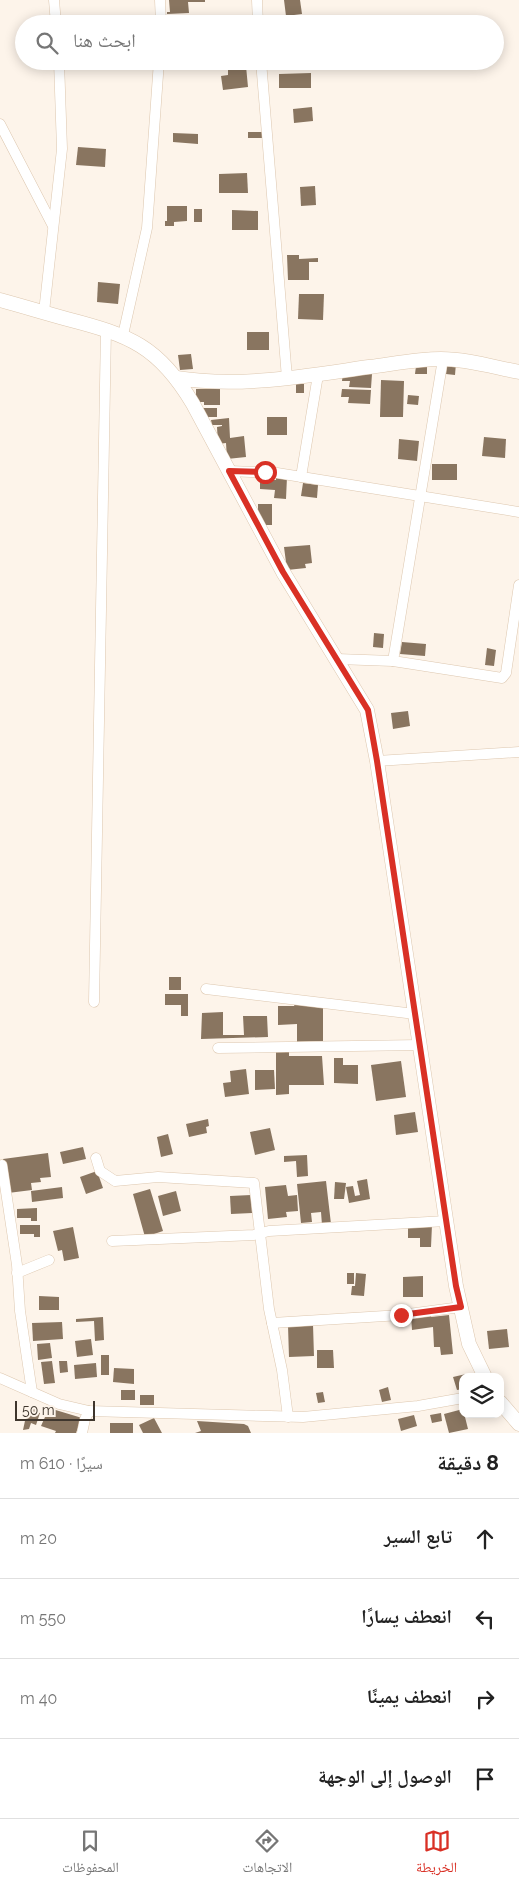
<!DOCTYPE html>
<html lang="ar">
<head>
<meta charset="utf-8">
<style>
	:root { --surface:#fff; --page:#f2f2f2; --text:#222; --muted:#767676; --line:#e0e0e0; --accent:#d93025 }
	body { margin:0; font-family:Raleway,"Noto Naskh Arabic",sans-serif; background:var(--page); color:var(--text); direction:rtl }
	.controls { position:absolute; right:15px; bottom:15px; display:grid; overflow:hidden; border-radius:10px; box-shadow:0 2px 12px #0003 }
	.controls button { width:45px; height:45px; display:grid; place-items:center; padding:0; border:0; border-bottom:1px solid var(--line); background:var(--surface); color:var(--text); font:25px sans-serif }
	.scale { position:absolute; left:15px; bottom:12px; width:80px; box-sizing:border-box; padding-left:5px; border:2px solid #3f362d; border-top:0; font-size:14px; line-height:18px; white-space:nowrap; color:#3f362d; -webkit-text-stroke:4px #fdf4ea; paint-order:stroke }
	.stop { position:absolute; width:15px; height:15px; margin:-11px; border:4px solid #d93025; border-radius:50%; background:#fff }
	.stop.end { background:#d93025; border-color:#fff; box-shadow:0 1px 5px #0008 }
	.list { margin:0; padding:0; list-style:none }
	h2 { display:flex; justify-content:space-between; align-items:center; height:65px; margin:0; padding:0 20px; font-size:21px }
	h2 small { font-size:16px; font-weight:400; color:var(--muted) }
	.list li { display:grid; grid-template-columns:32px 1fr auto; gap:15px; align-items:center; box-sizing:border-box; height:80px; padding:0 20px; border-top:1px solid var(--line) }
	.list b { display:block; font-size:19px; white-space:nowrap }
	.list em { font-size:16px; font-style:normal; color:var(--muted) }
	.icon { flex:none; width:28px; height:28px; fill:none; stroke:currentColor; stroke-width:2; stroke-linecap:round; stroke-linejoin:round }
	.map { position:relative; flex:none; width:519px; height:1433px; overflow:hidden; direction:ltr }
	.search { position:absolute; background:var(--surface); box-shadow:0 2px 12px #0003; left:15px; right:15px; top:15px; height:55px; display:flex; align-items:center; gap:12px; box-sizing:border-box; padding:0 18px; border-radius:28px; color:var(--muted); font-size:19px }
	.sheet { height:385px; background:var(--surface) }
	nav { display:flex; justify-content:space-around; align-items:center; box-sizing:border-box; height:70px; border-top:1px solid var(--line); background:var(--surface); font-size:14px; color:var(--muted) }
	nav a { display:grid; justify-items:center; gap:2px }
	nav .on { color:var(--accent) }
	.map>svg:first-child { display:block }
	.building { fill:#897560 }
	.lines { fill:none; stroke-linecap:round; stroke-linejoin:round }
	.street-casing { stroke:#ddc7af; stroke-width:11 }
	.secondary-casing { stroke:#ddc7af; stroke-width:15 }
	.street { stroke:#fff; stroke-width:10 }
	.secondary { stroke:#fff; stroke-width:14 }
	.route { stroke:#d93025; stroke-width:6 }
</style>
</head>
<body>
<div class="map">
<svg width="519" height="1433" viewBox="0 0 519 1433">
	<rect width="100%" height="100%" fill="#fdf4ea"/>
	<g class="building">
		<path d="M 169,0 L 205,0 L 205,2 L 188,2 L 189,13 L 167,14 L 167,12 L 170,12 Z"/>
		<path d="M 284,0 L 300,0 L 302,14 L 286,16 Z"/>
		<path d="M 246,66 L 248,87 L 223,90 L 221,76 L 228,75 L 228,68 Z"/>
		<path d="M 311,73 L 311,88 L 279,88 L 279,74 Z"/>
		<path d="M 312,107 L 313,121 L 294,123 L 293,109 Z"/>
		<rect x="248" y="132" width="14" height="6"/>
		<path d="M 173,133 L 198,134 L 198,144 L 173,142 Z"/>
		<path d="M 78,147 L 106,149 L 105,167 L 76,165 Z"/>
		<path d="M 247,173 L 248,193 L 219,193 L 219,174 Z"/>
		<path d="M 315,186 L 316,205 L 301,206 L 300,187 Z"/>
		<path d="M 167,206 L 187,206 L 187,221 L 174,222 L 174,226 L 165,226 L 165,221 L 167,221 Z"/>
		<rect x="194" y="209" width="8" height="13"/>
		<path d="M 232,210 L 258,211 L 258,230 L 232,230 Z"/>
		<path d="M 287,255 L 299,255 L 299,259 L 318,258 L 318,262 L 309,262 L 309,280 L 288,280 Z"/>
		<path d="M 98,282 L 120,284 L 118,304 L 97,302 Z"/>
		<path d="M 299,294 L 324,294 L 323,320 L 298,319 Z"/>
		<rect x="247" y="332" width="22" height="18"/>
		<path d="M 191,354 L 193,369 L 180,370 L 178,355 Z"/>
		<path d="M 447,362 L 456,363 L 455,375 L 446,374 Z"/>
		<path d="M 416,366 L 427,367 L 427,374 L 415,374 Z"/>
		<path d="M 343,372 L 372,374 L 371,388 L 349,387 L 350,381 L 342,381 Z"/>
		<path d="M 381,380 L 404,381 L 403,417 L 380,417 Z"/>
		<rect x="296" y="384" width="8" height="9"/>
		<path d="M 196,389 L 220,389 L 220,405 L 204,405 L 204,402 L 196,402 Z"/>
		<path d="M 342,389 L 371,390 L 370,404 L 348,403 L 349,397 L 341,397 Z"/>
		<path d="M 408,395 L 419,396 L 418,405 L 407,404 Z"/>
		<rect x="202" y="408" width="15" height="9"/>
		<rect x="267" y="417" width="20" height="18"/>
		<path d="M 229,418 L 230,438 L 244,436 L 246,457 L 227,459 L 226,443 L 218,444 L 217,427 L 222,426 L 222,425 L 212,425 L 211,420 Z"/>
		<path d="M 484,437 L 506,439 L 505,458 L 482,456 Z"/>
		<path d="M 399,439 L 419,441 L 417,461 L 398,459 Z"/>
		<rect x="432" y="464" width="25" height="16"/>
		<path d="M 276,477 L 287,477 L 286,499 L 274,498 L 275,490 L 260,489 L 260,480 L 276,480 Z"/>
		<path d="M 303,483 L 318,485 L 317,498 L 301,496 Z"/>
		<rect x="258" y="504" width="14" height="21"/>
		<path d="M 310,545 L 312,563 L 305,564 L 306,568 L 287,570 L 284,547 Z"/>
		<path d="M 374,633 L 384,634 L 383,648 L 373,647 Z"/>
		<path d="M 402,642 L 426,644 L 425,656 L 400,654 Z"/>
		<path d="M 487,648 L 496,650 L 494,666 L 485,665 Z"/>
		<path d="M 408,711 L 410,726 L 393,729 L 391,713 Z"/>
		<rect x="169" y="977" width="12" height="13"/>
		<path d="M 165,994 L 188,994 L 188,1016 L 181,1016 L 181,1005 L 165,1005 Z"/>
		<path d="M 295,1004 L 323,1008 L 323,1041 L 297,1042 L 297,1024 L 278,1025 L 278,1006 L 294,1006 Z"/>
		<path d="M 223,1012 L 223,1035 L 244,1035 L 243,1016 L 267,1016 L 268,1037 L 201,1039 L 202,1013 Z"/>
		<path d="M 276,1051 L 289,1051 L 289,1056 L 322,1056 L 324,1085 L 289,1085 L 289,1094 L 276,1095 Z"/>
		<path d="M 334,1058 L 343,1058 L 343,1065 L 358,1065 L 358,1084 L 334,1083 Z"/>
		<path d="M 401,1061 L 406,1097 L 376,1101 L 371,1065 Z"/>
		<path d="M 246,1069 L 249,1094 L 225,1097 L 223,1083 L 231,1082 L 230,1071 Z"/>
		<path d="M 255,1070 L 274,1070 L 275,1089 L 255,1090 Z"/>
		<path d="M 415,1112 L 418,1132 L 396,1135 L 394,1115 Z"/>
		<path d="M 208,1119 L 209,1126 L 206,1127 L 207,1133 L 189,1137 L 186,1124 Z"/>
		<path d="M 270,1128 L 275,1150 L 255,1155 L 250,1132 Z"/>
		<path d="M 168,1134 L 173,1154 L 161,1157 L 157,1137 Z"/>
		<path d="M 83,1147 L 86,1159 L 63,1164 L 60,1152 Z"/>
		<path d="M 48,1153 L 51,1177 L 40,1178 L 41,1182 L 31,1183 L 32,1190 L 8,1193 L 3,1159 Z"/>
		<path d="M 307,1155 L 308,1176 L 297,1177 L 296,1161 L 284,1162 L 284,1156 Z"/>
		<path d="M 97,1171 L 103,1188 L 86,1194 L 80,1177 Z"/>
		<path d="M 367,1179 L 370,1199 L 349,1203 L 346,1187 L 353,1186 L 355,1196 L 360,1195 L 357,1181 Z"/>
		<path d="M 326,1181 L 331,1224 L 322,1225 L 321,1212 L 311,1213 L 312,1222 L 301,1223 L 297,1184 Z"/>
		<path d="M 335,1182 L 346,1183 L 344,1199 L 334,1199 Z"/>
		<path d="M 286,1185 L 288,1196 L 297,1195 L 298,1211 L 286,1212 L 287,1217 L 268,1219 L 265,1187 Z"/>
		<path d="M 62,1187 L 63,1198 L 32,1202 L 31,1191 Z"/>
		<path d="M 150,1189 L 163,1231 L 145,1237 L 133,1194 Z"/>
		<path d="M 176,1191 L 181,1211 L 163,1216 L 158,1196 Z"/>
		<path d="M 251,1195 L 252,1213 L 231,1214 L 230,1196 Z"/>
		<path d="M 37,1208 L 37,1221 L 31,1221 L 31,1218 L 17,1218 L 17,1209 Z"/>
		<path d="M 20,1225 L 40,1225 L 40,1237 L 34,1237 L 34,1234 L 20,1234 Z"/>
		<path d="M 408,1225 L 432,1225 L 431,1247 L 420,1247 L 420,1238 L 408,1238 Z"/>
		<path d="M 73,1227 L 79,1258 L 64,1261 L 62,1250 L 58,1251 L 53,1231 Z"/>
		<rect x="347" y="1273" width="7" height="11"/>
		<path d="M 356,1273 L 366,1274 L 364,1296 L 351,1295 L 352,1286 L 355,1286 Z"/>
		<path d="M 423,1276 L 423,1297 L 403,1297 L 403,1277 Z"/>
		<path d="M 39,1296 L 59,1297 L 59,1310 L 39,1310 Z"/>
		<path d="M 431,1314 L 431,1317 L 449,1315 L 453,1354 L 441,1355 L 440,1347 L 434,1347 L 433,1327 L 412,1330 L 411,1316 Z"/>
		<path d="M 103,1317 L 104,1340 L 95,1341 L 94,1321 L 76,1322 L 76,1319 Z"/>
		<path d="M 62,1322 L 63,1339 L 33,1341 L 32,1323 Z"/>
		<path d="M 313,1325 L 314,1356 L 289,1357 L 288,1326 Z"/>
		<path d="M 507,1329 L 509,1347 L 489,1349 L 487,1331 Z"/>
		<path d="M 91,1339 L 93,1355 L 77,1357 L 75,1341 Z"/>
		<path d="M 50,1343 L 52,1358 L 38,1360 L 37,1344 Z"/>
		<path d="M 317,1350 L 333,1350 L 334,1368 L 317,1368 Z"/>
		<rect x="101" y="1355" width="8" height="20"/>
		<path d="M 52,1361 L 55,1383 L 44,1384 L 41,1362 Z"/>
		<path d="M 59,1361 L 67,1361 L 68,1372 L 60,1373 Z"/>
		<path d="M 96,1363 L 97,1377 L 75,1379 L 74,1365 Z"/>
		<path d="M 114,1368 L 134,1369 L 134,1384 L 113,1382 Z"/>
		<path d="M 466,1374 L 467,1377 L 463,1377 L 463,1389 L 457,1390 L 453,1377 Z"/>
		<path d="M 388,1387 L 391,1400 L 382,1402 L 379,1390 Z"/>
		<rect x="121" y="1390" width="14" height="10"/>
		<path d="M 323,1392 L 325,1402 L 318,1403 L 316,1393 Z"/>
		<rect x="140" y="1395" width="14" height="10"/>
		<path d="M 34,1405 L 36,1412 L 40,1413 L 36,1425 L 31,1423 L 29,1429 L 23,1430 L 28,1407 Z"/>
		<path d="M 49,1408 L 82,1418 L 76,1433 L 55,1433 L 56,1431 L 41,1426 Z"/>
		<path d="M 463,1409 L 468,1429 L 449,1433 L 444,1414 Z"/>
		<path d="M 441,1413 L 442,1421 L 432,1423 L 430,1415 Z"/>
		<path d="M 414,1415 L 417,1426 L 401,1431 L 398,1419 Z"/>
		<path d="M 154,1418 L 162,1433 L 143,1433 L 139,1425 Z"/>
		<path d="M 197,1421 L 244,1424 L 248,1426 L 251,1433 L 195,1433 L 201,1431 Z"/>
		<rect x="110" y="1423" width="23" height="10"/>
	</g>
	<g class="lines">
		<defs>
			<g id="street">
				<path d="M 54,0 L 56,24"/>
				<path d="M 160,0 L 161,24"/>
				<path d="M 257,0 L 258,24"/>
				<path d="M 261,61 L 287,378"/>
				<path d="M 0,124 L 53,226"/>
				<path d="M 44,312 L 62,149 L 59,61"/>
				<path d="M 123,335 L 147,228 L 159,61"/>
				<path d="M 229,471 L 277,473 L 519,512"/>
				<path d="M 301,477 L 318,375"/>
				<path d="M 337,659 L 393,661 L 502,678 L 506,673 L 519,585"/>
				<path d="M 393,661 L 443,359"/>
				<path d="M 377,761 L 519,752"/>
				<path d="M 206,989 L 415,1014"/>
				<path d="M 94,1002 L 106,329"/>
				<path d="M 218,1048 L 420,1045"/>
				<path d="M 96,1158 L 100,1171 L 115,1181 L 158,1177 L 254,1183 L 269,1309 L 282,1370 L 288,1417"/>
				<path d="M 2,1165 L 17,1265 L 20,1311 L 32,1392"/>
				<path d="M 112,1241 L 254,1235 L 269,1231 L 446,1221"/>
				<path d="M 17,1273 L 49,1260"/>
				<path d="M 272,1323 L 401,1315 L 461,1307"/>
				<path d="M 0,1378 L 59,1404 L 89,1411 L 303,1417 L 418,1406 L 463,1398"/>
				<path d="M 82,1433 L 85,1419 L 89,1411"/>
			</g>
			<g id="secondary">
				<path d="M 0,300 C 22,306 45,313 67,319 C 129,335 159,346 193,404 L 283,572 L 367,710 L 377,761 L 456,1286 L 469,1344 L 485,1377"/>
				<path d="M 176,378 C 241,388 305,376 369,367 C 393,364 417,359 441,359 C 467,359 493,367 519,372"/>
				<path d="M 500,1402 L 519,1424"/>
			</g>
		</defs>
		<use href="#street" class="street-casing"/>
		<use href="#secondary" class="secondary-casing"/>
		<use href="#street" class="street"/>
		<use href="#secondary" class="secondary"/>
	</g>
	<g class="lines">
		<path class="route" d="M 265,472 L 229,471 L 283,572 L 368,710 L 377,761 L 456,1286 L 461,1307 L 401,1315"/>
	</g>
</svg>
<div class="controls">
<button><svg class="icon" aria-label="layers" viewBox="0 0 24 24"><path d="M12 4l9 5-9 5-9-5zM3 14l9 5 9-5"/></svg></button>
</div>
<div class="scale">50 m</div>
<div class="stop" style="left:265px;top:472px"></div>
<div class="stop end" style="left:401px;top:1315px"></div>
<div class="search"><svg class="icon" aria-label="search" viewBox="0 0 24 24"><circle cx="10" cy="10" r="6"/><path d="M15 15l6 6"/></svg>ابحث هنا</div>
</div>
<section class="sheet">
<h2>8 دقيقة<small>سيرًا · 610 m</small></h2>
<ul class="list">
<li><svg class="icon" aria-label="ahead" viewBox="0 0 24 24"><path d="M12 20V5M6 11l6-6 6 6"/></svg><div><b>تابع السير</b></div><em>20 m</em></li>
<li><svg class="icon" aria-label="left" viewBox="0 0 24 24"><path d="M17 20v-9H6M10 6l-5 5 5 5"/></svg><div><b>انعطف يسارًا</b></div><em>550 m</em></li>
<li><svg class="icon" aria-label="right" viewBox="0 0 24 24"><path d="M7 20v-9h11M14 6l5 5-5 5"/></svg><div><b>انعطف يمينًا</b></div><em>40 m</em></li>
<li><svg class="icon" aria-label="arrive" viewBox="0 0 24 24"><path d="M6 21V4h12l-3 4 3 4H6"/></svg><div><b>الوصول إلى الوجهة</b></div></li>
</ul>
</section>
<nav>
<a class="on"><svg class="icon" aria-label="map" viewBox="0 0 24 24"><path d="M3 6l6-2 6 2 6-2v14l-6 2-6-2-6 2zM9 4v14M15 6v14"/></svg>الخريطة</a>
<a><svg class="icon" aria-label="directions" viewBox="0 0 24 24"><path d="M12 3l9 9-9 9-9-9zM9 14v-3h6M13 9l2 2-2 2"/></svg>الاتجاهات</a>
<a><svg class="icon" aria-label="saved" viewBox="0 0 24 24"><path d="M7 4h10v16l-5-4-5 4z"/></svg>المحفوظات</a>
</nav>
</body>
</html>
